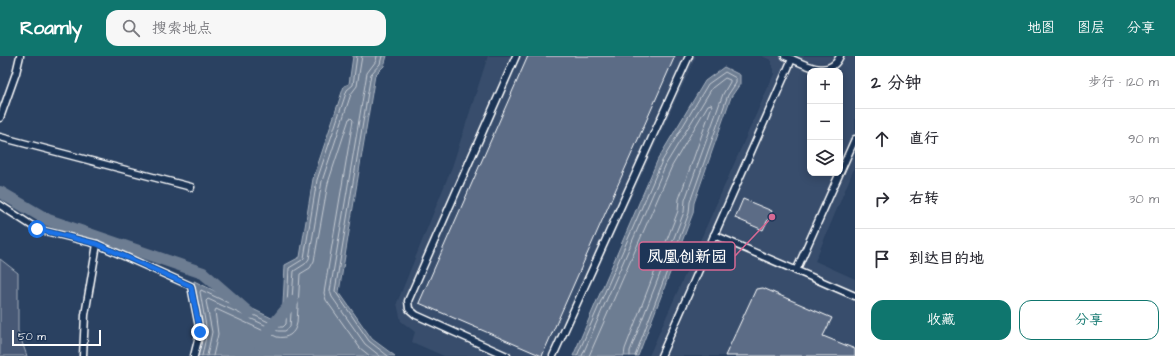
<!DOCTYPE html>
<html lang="zh">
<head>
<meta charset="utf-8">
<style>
	:root { --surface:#fff; --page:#f7f7f7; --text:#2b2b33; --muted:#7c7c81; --line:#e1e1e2; --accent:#0f766e }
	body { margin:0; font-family:"Architects Daughter","LXGW WenKai TC",sans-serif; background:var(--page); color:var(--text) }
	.controls { position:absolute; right:12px; top:12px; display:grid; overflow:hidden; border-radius:8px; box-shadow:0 2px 10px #0003 }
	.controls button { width:36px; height:36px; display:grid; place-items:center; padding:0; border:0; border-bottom:1px solid var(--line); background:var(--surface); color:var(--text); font:20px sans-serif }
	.scale { position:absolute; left:12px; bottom:10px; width:89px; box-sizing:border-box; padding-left:4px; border:2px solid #fff; border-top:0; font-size:11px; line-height:14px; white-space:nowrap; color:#fff; -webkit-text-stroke:3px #1d3557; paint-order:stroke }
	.stop { position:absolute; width:12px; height:12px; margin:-9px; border:3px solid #1a73e8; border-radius:50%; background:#fff }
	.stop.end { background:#1a73e8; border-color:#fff; box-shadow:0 1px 4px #0008 }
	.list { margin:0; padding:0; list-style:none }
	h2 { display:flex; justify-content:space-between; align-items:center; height:52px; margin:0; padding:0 16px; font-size:17px }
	h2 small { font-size:13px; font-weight:400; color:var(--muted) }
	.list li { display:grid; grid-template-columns:26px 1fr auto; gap:12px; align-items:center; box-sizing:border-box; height:60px; padding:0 16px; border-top:1px solid var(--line) }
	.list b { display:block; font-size:15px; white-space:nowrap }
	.list em { font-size:13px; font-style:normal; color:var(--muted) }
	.actions { display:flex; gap:8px; padding:12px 16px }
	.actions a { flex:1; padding:9px 0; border:1px solid var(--accent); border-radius:12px; text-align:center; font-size:14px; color:var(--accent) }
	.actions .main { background:var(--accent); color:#fff }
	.icon { flex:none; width:22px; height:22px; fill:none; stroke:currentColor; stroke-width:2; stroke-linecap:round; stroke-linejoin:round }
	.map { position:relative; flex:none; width:855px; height:300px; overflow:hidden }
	header { display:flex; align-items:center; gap:24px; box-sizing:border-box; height:56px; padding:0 20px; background:var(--accent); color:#fff }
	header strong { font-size:19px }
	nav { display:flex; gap:22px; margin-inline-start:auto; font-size:14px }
	.search { width:280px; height:36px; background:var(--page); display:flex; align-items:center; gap:10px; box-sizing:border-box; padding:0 14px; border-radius:12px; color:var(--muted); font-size:15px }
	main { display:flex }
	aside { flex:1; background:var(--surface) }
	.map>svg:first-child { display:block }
	.built { fill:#394e6c; fill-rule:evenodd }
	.green { fill:#465975; stroke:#a2acba }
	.water { fill:#6d7d92; stroke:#a7b1be }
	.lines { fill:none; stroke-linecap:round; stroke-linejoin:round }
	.shore { stroke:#c5cbd3; stroke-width:1 }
	.canal { stroke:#6d7d92; stroke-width:12 }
	.building { fill:#5b6c86; stroke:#fff }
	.service-casing { stroke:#fff; stroke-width:9 }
	.service { stroke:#1d3557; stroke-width:6 }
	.route { stroke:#1a73e8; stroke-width:5 }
	.leader { fill:none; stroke:#d76994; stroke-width:1.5 }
	.callout-dot { fill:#d76994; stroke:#1d3557; stroke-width:1.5 }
	.callout { fill:#1d3557; stroke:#d76994; stroke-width:1.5 }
	.callout-label { font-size:16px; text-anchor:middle; font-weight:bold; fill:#fff }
</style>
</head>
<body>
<header>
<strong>Roamly</strong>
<div class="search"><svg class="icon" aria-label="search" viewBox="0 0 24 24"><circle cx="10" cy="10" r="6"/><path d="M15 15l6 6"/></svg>搜索地点</div>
<nav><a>地图</a><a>图层</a><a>分享</a></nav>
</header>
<main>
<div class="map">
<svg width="855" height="300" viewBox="0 0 855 300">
	<rect width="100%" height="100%" fill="#2a4161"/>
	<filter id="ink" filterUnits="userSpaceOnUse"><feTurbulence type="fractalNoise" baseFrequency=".025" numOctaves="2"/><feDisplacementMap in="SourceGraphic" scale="8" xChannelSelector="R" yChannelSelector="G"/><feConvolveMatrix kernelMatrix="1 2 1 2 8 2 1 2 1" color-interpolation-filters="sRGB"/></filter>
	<g filter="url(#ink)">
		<g class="built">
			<path d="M 488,0 L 696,0 L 558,300 L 444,300 L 412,286 L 415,276 L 401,265 L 397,247 L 452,111 Z"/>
			<path d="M 762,0 L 855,0 L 855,110 L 815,205 L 855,223 L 855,300 L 649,300 L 774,18 L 771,4 ZM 810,15 L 840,15 L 840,117 L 810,117 Z"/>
		</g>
		<path class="green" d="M 0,203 L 18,217 L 18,275 L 27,300 L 0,300 Z"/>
		<g class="water">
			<path d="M 353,0 L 387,0 L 384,10 L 375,19 L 339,236 L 372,283 L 395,300 L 197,300 L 203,276 L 194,225 L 282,267 L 285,209 L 300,201 L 313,123 L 344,30 L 349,28 Z"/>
			<path d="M 724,11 L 740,19 L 740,28 L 731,41 L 694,147 L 693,157 L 638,300 L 573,300 L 658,103 L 705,25 Z"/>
		</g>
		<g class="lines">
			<g class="shore">
				<path d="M 377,0 L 376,5 L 367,17 L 330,235 L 332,241 L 365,288 L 380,300"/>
				<path d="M 382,0 L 380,8 L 371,18 L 335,235 L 369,285 L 388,300"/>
				<path d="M 202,300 L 207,276 L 200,236 L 201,234 L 279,271 L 283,271 L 286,268 L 289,212 L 302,204 L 304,202 L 317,124 L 347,34 L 353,29 L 357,0"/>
				<path d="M 207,300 L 212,276 L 206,245 L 208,243 L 278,275 L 285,275 L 290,271 L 294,215 L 305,208 L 309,203 L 322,125 L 351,38 L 357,30 L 362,0"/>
				<path d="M 213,300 L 218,278 L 215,255 L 216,253 L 277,281 C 287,283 295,278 297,267 L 300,218 L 310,212 L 314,205 L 328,127 L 349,63 L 351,62 L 353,64 L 324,237 L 326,244 L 360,292 L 370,300"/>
				<path d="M 577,300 L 662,105 L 708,28 L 725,16 L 736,22 L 736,27 L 728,39 L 690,146 L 689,157 L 635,300"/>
				<path d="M 582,300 L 666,108 L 712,32 L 725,22 L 730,24 L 730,26 L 723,38 L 685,144 L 684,156 L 630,295 L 630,300"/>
				<path d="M 589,300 L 672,110 L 708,49 L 711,48 L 712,50 L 679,143 L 678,155 L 625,293 L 624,300"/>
			</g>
			<g class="canal">
				<path d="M 0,136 L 48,164 L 203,217 L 249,257"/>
				<path d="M 257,300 L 269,274 L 293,245"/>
			</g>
		</g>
		<g class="building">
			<path d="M 528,0 L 675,0 L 542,300 L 419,247 Z"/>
			<path d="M 743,143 L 772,155 L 763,174 L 735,162 Z"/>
			<path d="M 763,232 L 832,262 L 823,280 L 855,293 L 855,300 L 725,300 L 756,233 Z"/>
		</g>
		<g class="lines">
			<defs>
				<g id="service">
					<path d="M 785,0 C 803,7 829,25 840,0"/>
					<path d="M 0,62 L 16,17 L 20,0"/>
					<path d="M 0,81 L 191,131"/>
					<path d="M 0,149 L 37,173 L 97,188 L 191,230 L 200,276 L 194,300"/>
					<path d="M 714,179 L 855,240"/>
					<path d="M 796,215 L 855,83"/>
					<path d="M 83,300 L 85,259 L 97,188"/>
					<path d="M 507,300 L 416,259 L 409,253 L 408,245 L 516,0"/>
					<path d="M 553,300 L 689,0"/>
					<path d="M 661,300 L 792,3"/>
				</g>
			</defs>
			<use href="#service" class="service-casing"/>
			<use href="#service" class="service"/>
		</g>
	</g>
	<g class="lines" filter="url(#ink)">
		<path class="route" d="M 37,173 L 97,188 L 191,230 L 200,276"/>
	</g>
	<path class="leader" d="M772 161L735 200"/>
	<circle class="callout-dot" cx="772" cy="161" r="4"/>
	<rect class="callout" x="639" y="186" width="96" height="28" rx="4"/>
	<g class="callout-label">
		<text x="687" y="206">凤凰创新园</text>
	</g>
</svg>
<div class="controls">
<button>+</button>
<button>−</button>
<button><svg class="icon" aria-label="layers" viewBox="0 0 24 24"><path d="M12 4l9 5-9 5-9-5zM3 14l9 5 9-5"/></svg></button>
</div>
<div class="scale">50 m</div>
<div class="stop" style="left:37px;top:173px"></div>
<div class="stop end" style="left:200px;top:276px"></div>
</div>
<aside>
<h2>2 分钟<small>步行 · 120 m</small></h2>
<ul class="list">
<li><svg class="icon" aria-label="ahead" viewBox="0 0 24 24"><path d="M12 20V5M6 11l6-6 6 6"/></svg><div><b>直行</b></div><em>90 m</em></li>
<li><svg class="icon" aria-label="right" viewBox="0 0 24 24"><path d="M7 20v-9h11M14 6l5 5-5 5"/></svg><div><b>右转</b></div><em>30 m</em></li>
<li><svg class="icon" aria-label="arrive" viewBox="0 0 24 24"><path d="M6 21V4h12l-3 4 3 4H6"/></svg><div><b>到达目的地</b></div></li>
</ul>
<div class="actions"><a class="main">收藏</a><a>分享</a></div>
</aside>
</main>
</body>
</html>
